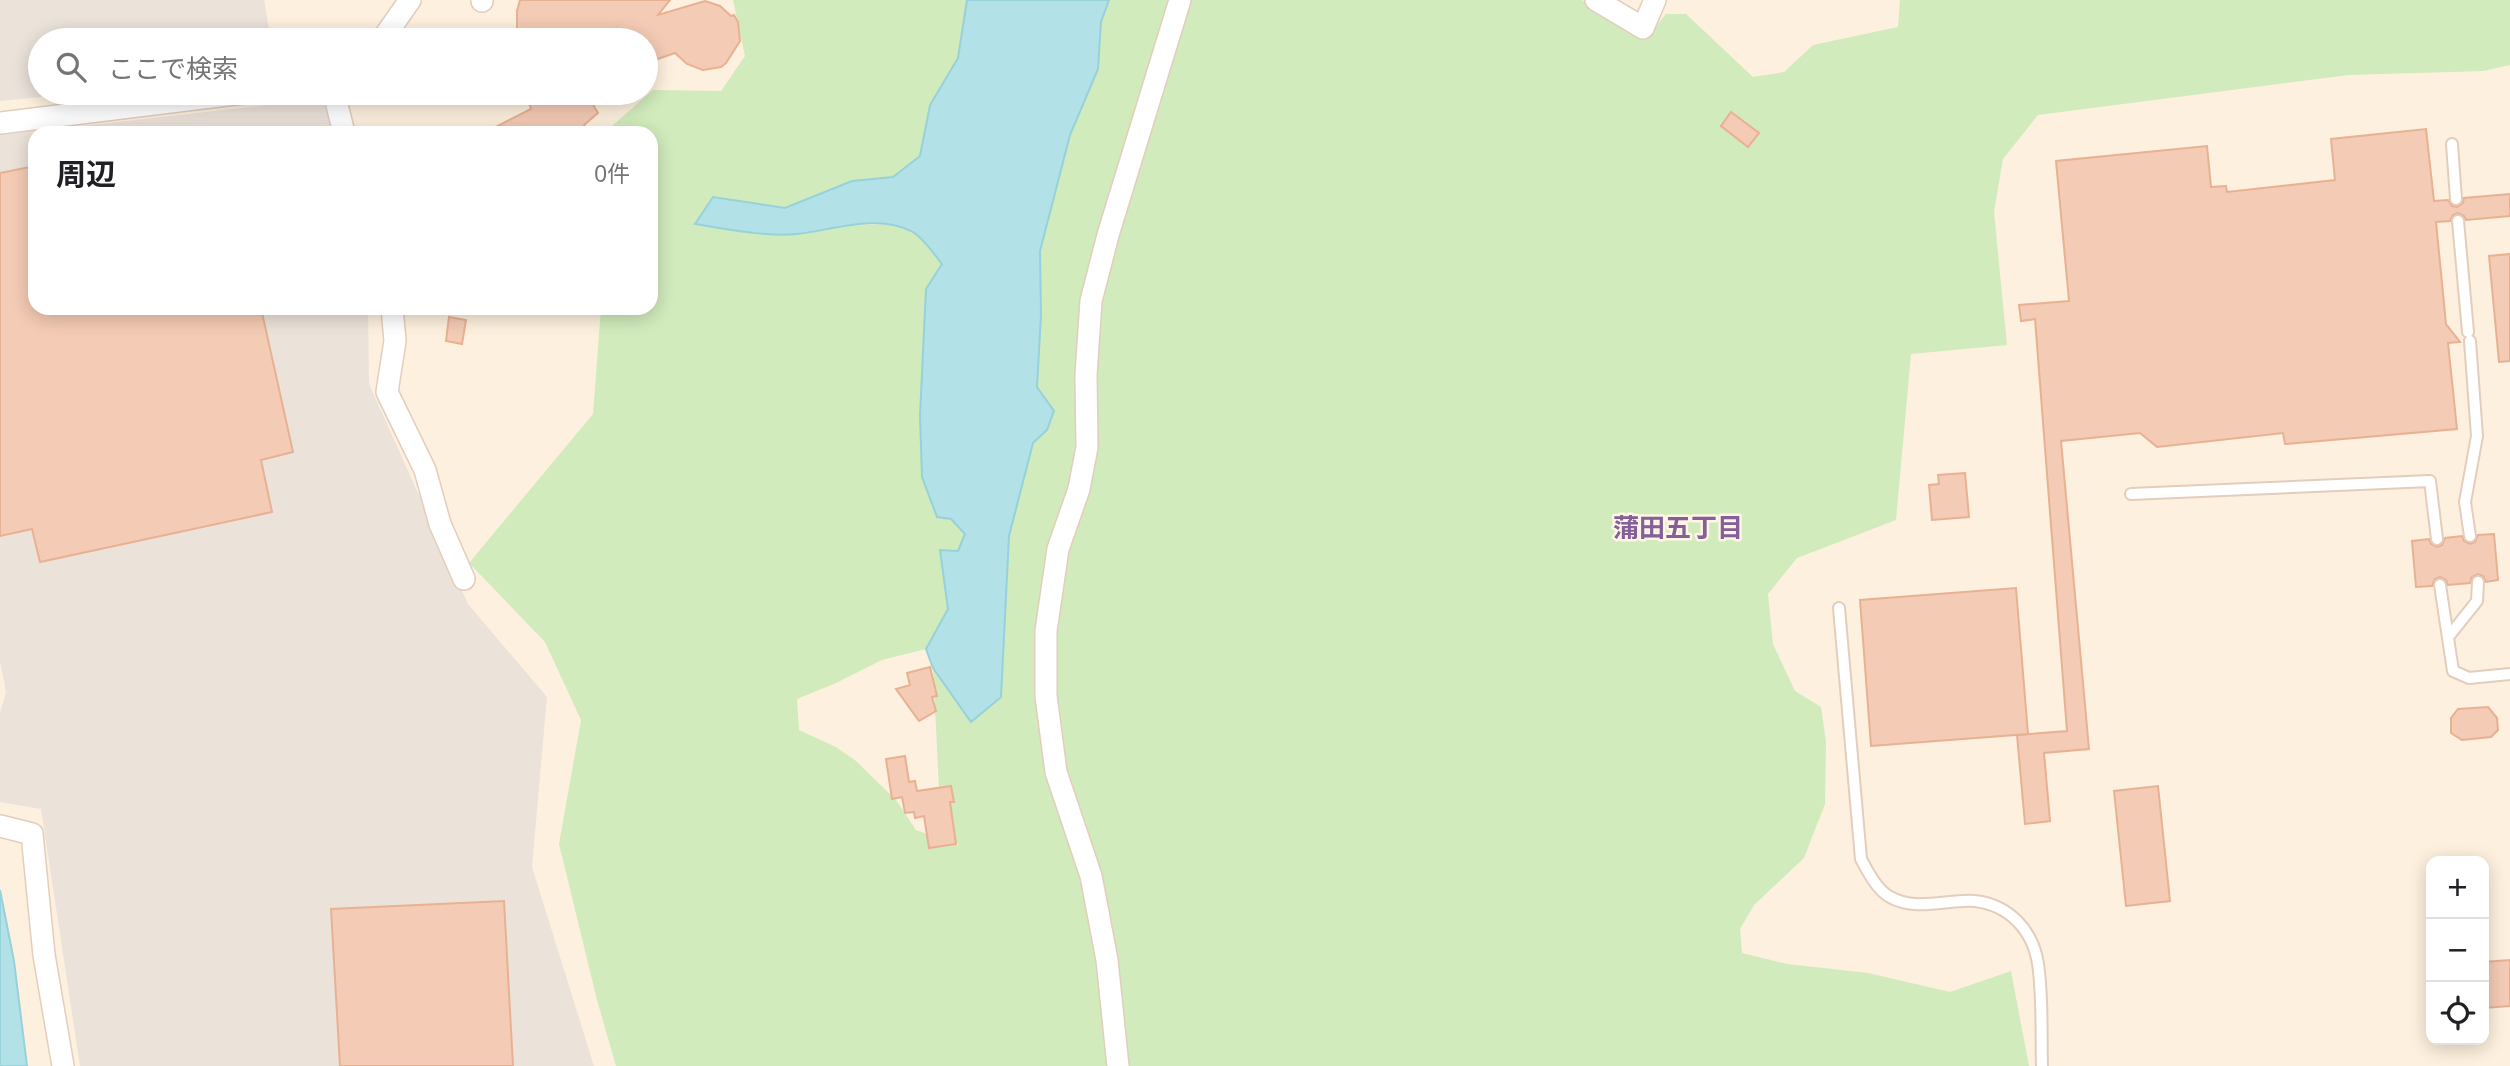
<!DOCTYPE html>
<html lang="ja">
<head>
<meta charset="utf-8">
<style>
	:root { --surface:#fff; --page:#f2f2f2; --text:#202124; --muted:#757577; --line:#e0e0e0 }
	body { margin:0; font-family:Helvetica,"Noto Sans JP",sans-serif; background:var(--page); color:var(--text) }
	.controls { position:absolute; right:21px; bottom:21px; display:grid; overflow:hidden; border-radius:14px; box-shadow:0 4px 18px #0003 }
	.controls button { width:63px; height:63px; display:grid; place-items:center; padding:0; border:0; border-bottom:2px solid var(--line); background:var(--surface); color:var(--text); font:35px sans-serif }
	.list { margin:0; padding:0; list-style:none }
	h2 { display:flex; justify-content:space-between; align-items:center; height:91px; margin:0; padding:0 28px; font-size:30px }
	h2 small { font-size:23px; font-weight:400; color:var(--muted) }
	.icon { flex:none; width:38px; height:38px; fill:none; stroke:currentColor; stroke-width:2; stroke-linecap:round; stroke-linejoin:round }
	.map { position:relative; flex:none; width:2510px; height:1066px; overflow:hidden }
	.search { position:absolute; background:var(--surface); box-shadow:0 4px 18px #0003; left:28px; top:28px; width:630px; height:77px; display:flex; align-items:center; gap:18px; box-sizing:border-box; padding:0 24px; border-radius:38px; color:var(--muted); font-size:26px }
	.panel { position:absolute; background:var(--surface); box-shadow:0 4px 18px #0003; left:28px; top:126px; width:630px; height:189px; border-radius:21px }
	.map>svg:first-child { display:block }
	.industrial { fill:#ebe2da }
	.green { fill:#d1ebbc }
	.water { fill:#b2e1e7; stroke:#97d1da; stroke-width:2 }
	.building { fill:#f4cbb4; stroke:#e8b193; stroke-width:2 }
	.lines { fill:none; stroke-linecap:round; stroke-linejoin:round }
	.lane-casing { stroke:#e3cdbd; stroke-width:14 }
	.street-casing { stroke:#e3cdbd; stroke-width:24 }
	.lane { stroke:#fff; stroke-width:10 }
	.street { stroke:#fff; stroke-width:21 }
	.labels { text-anchor:middle; dominant-baseline:central; stroke-width:5; stroke-linejoin:round; paint-order:stroke }
	.neighbourhood-label { font-size:26px; font-weight:bold; fill:#836098; stroke:#fff4e5 }
</style>
</head>
<body>
<div class="map">
<svg width="2510" height="1066" viewBox="0 0 2510 1066">
	<rect width="100%" height="100%" fill="#fdf0de"/>
	<g class="industrial">
		<path d="M 0,0 L 264,0 L 271,40 L 40,40 L 40,93 L 81,93 L 0,101 Z"/>
		<path d="M 322,99 L 334,133 L 35,133 L 35,308 L 368,308 L 369,384 L 468,604 L 547,697 L 532,867 L 594,1066 L 80,1066 L 41,809 L 0,802 L 0,713 L 6,692 L 0,661 L 0,135 Z"/>
	</g>
	<path class="green" d="M 733,0 L 967,0 L 958,58 L 930,105 L 920,155 L 893,177 L 852,181 L 785,208 L 713,197 L 695,223 L 736,230 L 795,234 L 837,226 L 893,224 L 916,233 L 942,264 L 926,290 L 920,416 L 922,477 L 937,516 L 951,519 L 965,534 L 958,551 L 940,550 L 948,609 L 926,649 L 882,660 L 836,683 L 797,699 L 799,730 L 836,747 L 856,761 L 896,800 L 916,830 L 959,846 L 940,809 L 933,668 L 971,722 L 1001,697 L 1009,536 L 1033,443 L 1047,430 L 1037,387 L 1041,315 L 1040,251 L 1070,135 L 1098,69 L 1101,22 L 1109,0 L 1582,0 L 1645,40 L 1666,14 L 1686,14 L 1753,77 L 1784,72 L 1813,45 L 1898,27 L 1900,0 L 2510,0 L 2510,65 L 2483,71 L 2349,75 L 2038,115 L 2003,159 L 1994,212 L 2007,345 L 1911,354 L 1896,520 L 1797,558 L 1768,594 L 1773,644 L 1795,691 L 1821,707 L 1826,742 L 1825,804 L 1804,858 L 1754,905 L 1740,929 L 1742,953 L 1787,964 L 1868,973 L 1950,992 L 2011,971 L 2029,1066 L 616,1066 L 597,1000 L 559,844 L 581,720 L 545,642 L 469,563 L 593,414 L 601,308 L 651,308 L 651,133 L 604,133 L 653,90 L 721,91 L 745,56 Z"/>
	<g class="water">
		<path d="M 967,0 L 1109,0 L 1101,22 L 1098,69 L 1070,135 L 1040,251 L 1041,315 L 1037,387 L 1054,411 L 1047,430 L 1033,443 L 1009,536 L 1001,697 L 971,722 L 933,668 L 926,649 L 948,609 L 940,550 L 958,551 L 965,534 L 951,519 L 937,517 L 922,477 L 920,416 L 926,289 L 942,264 C 934,254 924,239 913,232 C 879,213 833,230 797,234 C 767,237 725,229 695,224 L 713,197 L 785,208 L 852,181 L 893,177 L 920,156 L 930,105 L 958,58 Z"/>
		<path d="M 0,890 L 14,961 L 27,1066 L 0,1066 Z"/>
	</g>
	<g class="building">
		<path d="M 520,0 L 670,0 L 658,15 L 705,1 L 720,6 L 731,16 L 734,15 L 738,22 L 740,41 L 726,63 L 721,67 L 703,70 L 687,64 L 675,53 L 646,63 L 646,40 L 517,40 L 517,11 Z"/>
		<path d="M 526,93 L 611,93 L 592,103 L 598,113 L 584,125 L 590,133 L 484,133 L 531,109 Z"/>
		<path d="M 1731,112 L 1759,133 L 1748,147 L 1721,126 Z"/>
		<path d="M 2426,129 L 2434,201 L 2448,200 L 2452,206 L 2457,207 L 2463,203 L 2464,198 L 2510,194 L 2510,216 L 2466,220 L 2464,216 L 2458,213 L 2453,215 L 2450,221 L 2436,222 L 2446,324 L 2460,342 L 2448,343 L 2457,429 L 2285,444 L 2283,433 L 2157,447 L 2140,433 L 2061,441 L 2089,749 L 2044,753 L 2050,821 L 2025,824 L 2017,735 L 2067,731 L 2035,319 L 2021,321 L 2019,305 L 2069,301 L 2056,161 L 2207,146 L 2211,187 L 2226,186 L 2227,192 L 2335,180 L 2331,139 Z"/>
		<path d="M 35,166 L 35,308 L 261,308 L 293,452 L 261,460 L 272,512 L 40,562 L 32,529 L 0,536 L 0,173 Z"/>
		<path d="M 2510,254 L 2510,361 L 2499,362 L 2489,256 Z"/>
		<path d="M 449,317 L 466,320 L 462,344 L 446,341 Z"/>
		<path d="M 1965,473 L 1969,517 L 1932,520 L 1929,485 L 1939,484 L 1938,475 Z"/>
		<path d="M 2494,534 L 2498,580 L 2486,582 L 2483,576 L 2478,574 L 2472,577 L 2470,583 L 2448,585 L 2446,580 L 2440,577 L 2435,579 L 2432,586 L 2416,587 L 2412,541 L 2429,539 L 2431,544 L 2437,547 L 2442,545 L 2445,538 L 2462,536 L 2464,541 L 2470,544 L 2475,542 L 2478,535 Z"/>
		<path d="M 2016,588 L 2028,734 L 1871,746 L 1860,600 Z"/>
		<path d="M 930,667 L 937,696 L 932,697 L 936,711 L 919,721 L 896,689 L 910,685 L 907,673 Z"/>
		<path d="M 2488,707 L 2497,718 L 2498,730 L 2491,737 L 2462,740 L 2451,733 L 2451,718 L 2458,709 Z"/>
		<path d="M 905,756 L 909,782 L 915,781 L 917,791 L 951,786 L 954,802 L 950,802 L 956,844 L 929,848 L 924,816 L 915,818 L 914,812 L 905,813 L 902,797 L 892,799 L 886,759 Z"/>
		<path d="M 2158,786 L 2170,901 L 2126,906 L 2114,791 Z"/>
		<path d="M 504,901 L 513,1066 L 340,1066 L 331,909 Z"/>
		<path d="M 2510,960 L 2510,1006 L 2484,1008 L 2484,962 Z"/>
	</g>
	<g class="lines">
		<defs>
			<g id="lane">
				<path d="M 2452,144 L 2456,199"/>
				<path d="M 2458,221 L 2468,332"/>
				<path d="M 2131,494 L 2430,481 L 2437,539"/>
				<path d="M 2470,536 L 2465,502 L 2477,436 L 2470,341"/>
				<path d="M 2440,585 L 2453,671 L 2469,678 L 2510,674"/>
				<path d="M 1839,608 L 1861,859 C 1868,872 1877,890 1890,897 C 1917,912 1947,899 1975,901 C 2009,905 2033,930 2038,964 C 2043,997 2041,1033 2042,1066"/>
				<path d="M 2449,636 L 2477,601 L 2478,582"/>
			</g>
			<g id="street">
				<path d="M 482,0 L 482,1"/>
				<path d="M 1596,0 L 1643,28 L 1655,0"/>
				<path d="M 382,40 L 410,0"/>
				<path d="M 334,93 L 344,133"/>
				<path d="M 0,123 L 243,93"/>
				<path d="M 392,308 L 395,341 L 387,392 L 425,470 L 440,524 L 464,579"/>
				<path d="M 0,826 L 32,834 L 44,955 L 63,1066"/>
				<path d="M 1118,1066 L 1107,960 L 1091,876 L 1056,772 L 1046,696 L 1046,631 L 1058,549 L 1079,489 L 1087,447 L 1086,375 L 1091,301 L 1108,235 L 1180,0"/>
			</g>
		</defs>
		<use href="#lane" class="lane-casing"/>
		<use href="#street" class="street-casing"/>
		<use href="#lane" class="lane"/>
		<use href="#street" class="street"/>
	</g>
	<g class="labels">
		<g class="neighbourhood-label">
			<text x="1678" y="528">蒲田五丁目</text>
		</g>
	</g>
</svg>
<div class="controls">
<button>+</button>
<button>−</button>
<button><svg class="icon" aria-label="locate" viewBox="0 0 24 24"><circle cx="12" cy="12" r="6"/><path d="M12 2v4M12 18v4M2 12h4M18 12h4"/></svg></button>
</div>
<div class="search"><svg class="icon" aria-label="search" viewBox="0 0 24 24"><circle cx="10" cy="10" r="6"/><path d="M15 15l6 6"/></svg>ここで検索</div>
<section class="panel">
<h2>周辺<small>0件</small></h2>
<ul class="list">
</ul>
</section>
</div>
</body>
</html>
